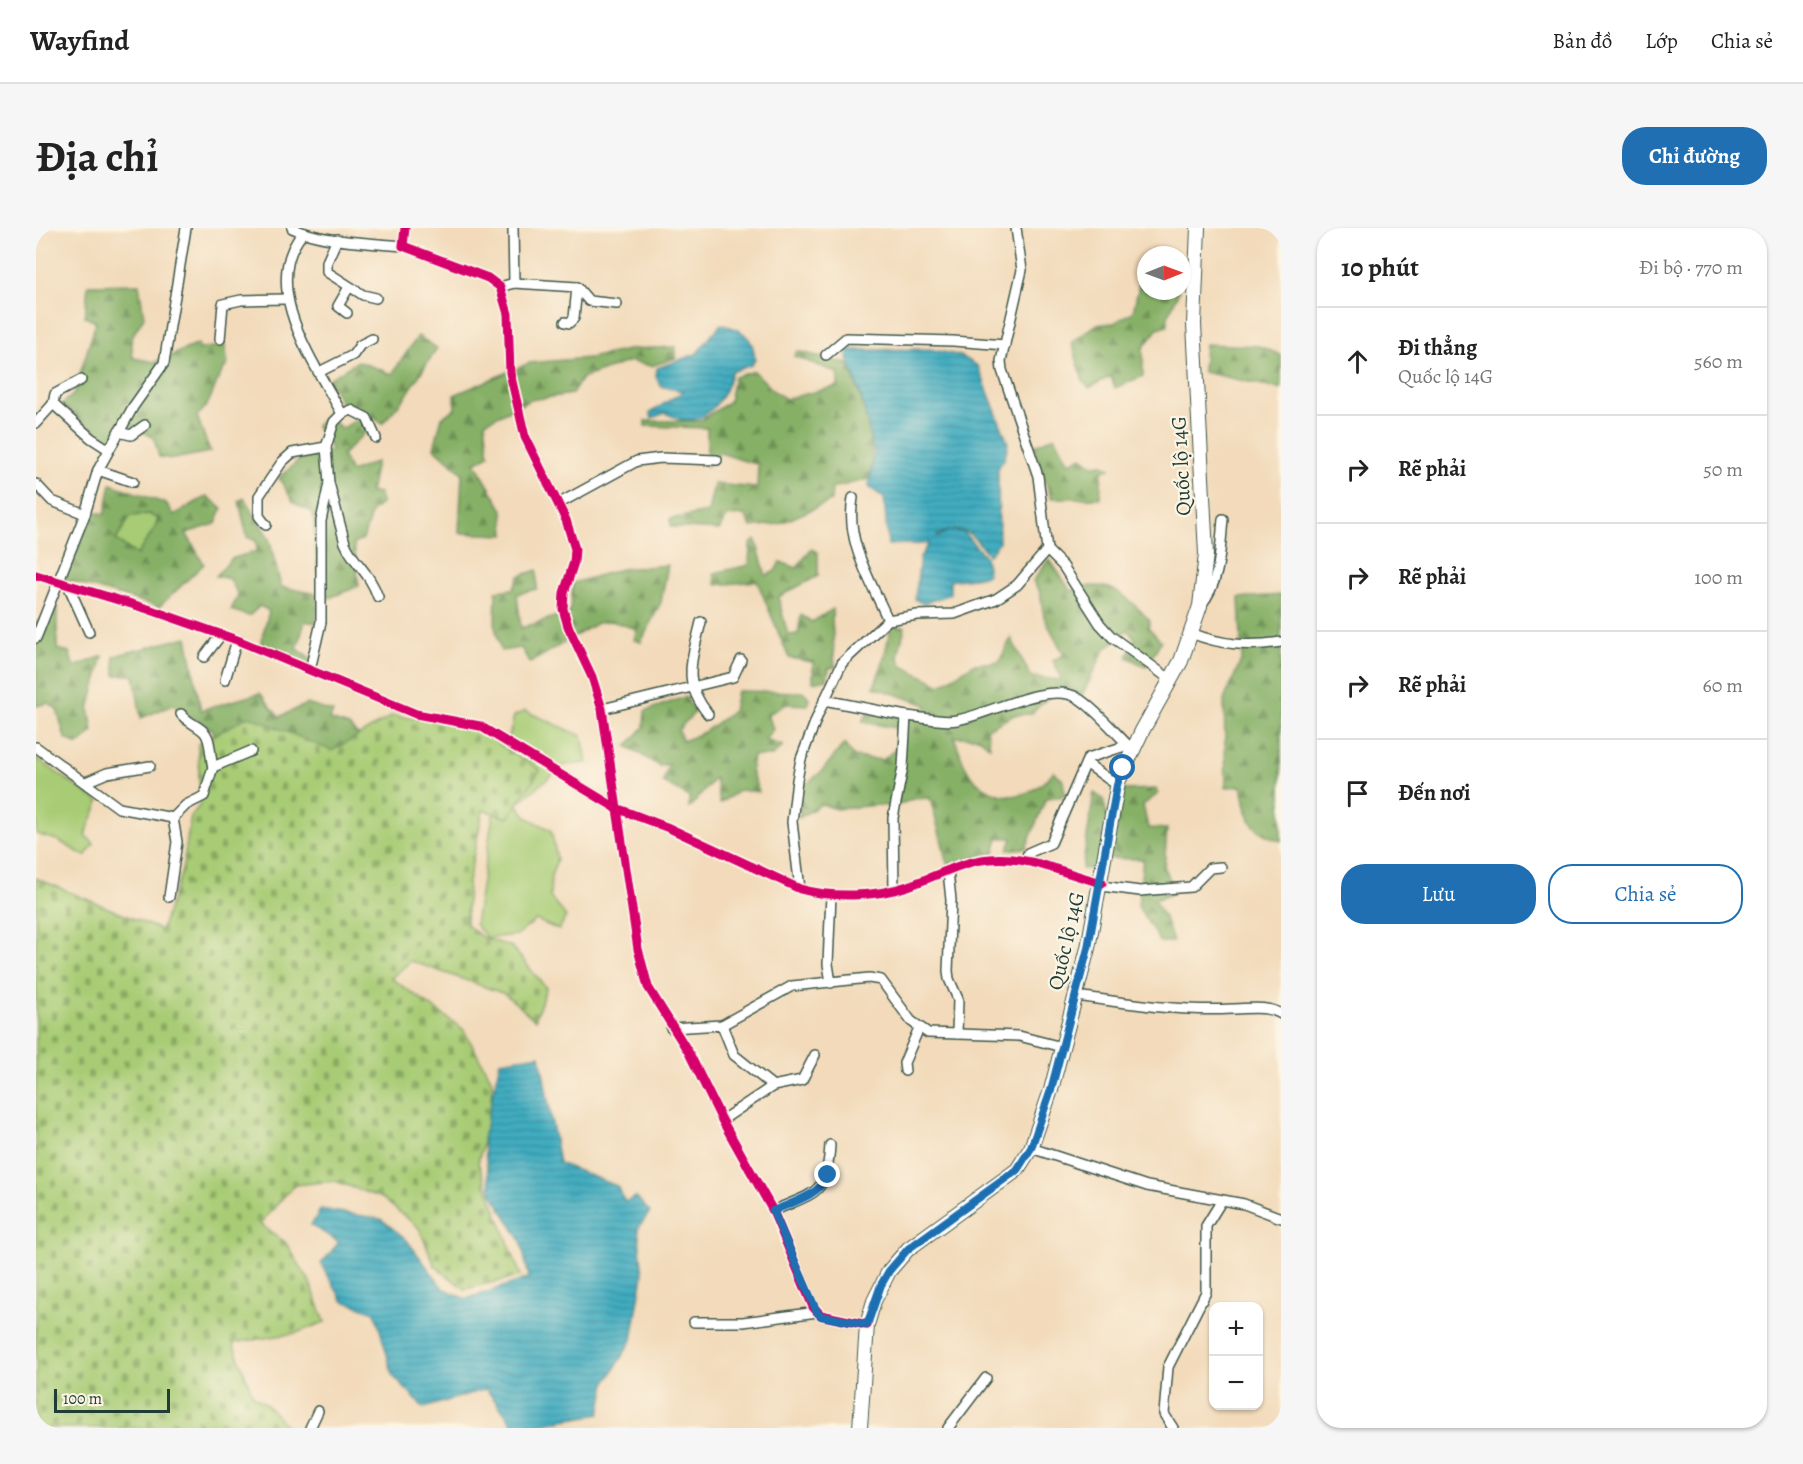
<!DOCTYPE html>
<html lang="vi">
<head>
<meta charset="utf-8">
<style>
	:root { --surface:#fff; --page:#f6f6f6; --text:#222; --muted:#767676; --line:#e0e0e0; --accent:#1f6fb2 }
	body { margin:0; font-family:Alegreya,serif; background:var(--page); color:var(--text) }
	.controls { position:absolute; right:18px; bottom:18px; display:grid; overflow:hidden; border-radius:12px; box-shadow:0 2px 4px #0004 }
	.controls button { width:54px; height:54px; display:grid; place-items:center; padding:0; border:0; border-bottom:2px solid var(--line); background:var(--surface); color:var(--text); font:30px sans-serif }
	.compass { position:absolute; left:1101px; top:18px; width:54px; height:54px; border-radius:50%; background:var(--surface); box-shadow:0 2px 4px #0004; rotate:89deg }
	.scale { position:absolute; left:18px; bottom:15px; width:116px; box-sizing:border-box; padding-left:6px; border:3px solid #1f3d34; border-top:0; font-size:16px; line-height:21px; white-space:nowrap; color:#1f3d34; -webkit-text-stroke:4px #fcf5e5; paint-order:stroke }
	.stop { position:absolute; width:18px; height:18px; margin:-14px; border:4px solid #1f6fb2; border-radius:50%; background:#fff }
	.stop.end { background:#1f6fb2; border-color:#fff; box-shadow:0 2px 6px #0008 }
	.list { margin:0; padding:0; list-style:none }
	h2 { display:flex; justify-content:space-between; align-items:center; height:78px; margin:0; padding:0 24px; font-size:26px }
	h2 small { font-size:20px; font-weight:400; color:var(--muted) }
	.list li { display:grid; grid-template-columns:39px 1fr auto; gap:18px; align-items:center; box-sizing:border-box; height:108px; padding:0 24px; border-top:2px solid var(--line) }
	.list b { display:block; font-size:22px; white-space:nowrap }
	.list p { margin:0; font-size:20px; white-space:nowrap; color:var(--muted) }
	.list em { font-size:20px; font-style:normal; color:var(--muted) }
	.actions { display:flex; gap:12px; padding:18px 24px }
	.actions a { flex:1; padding:14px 0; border:2px solid var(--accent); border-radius:24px; text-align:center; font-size:21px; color:var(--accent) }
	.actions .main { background:var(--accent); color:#fff }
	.icon { flex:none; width:33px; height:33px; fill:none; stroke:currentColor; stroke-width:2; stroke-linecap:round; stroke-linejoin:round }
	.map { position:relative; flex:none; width:1245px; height:1200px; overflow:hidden; border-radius:24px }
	header { display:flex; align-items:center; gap:36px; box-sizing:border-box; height:84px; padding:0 30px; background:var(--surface); border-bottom:2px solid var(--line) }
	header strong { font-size:28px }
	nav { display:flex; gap:33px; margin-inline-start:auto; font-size:21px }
	.intro { display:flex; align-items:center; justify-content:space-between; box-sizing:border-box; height:144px; padding:0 36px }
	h1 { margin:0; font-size:42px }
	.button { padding:15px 27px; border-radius:24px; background:var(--accent); color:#fff; font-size:21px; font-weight:700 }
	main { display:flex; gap:36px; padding:0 36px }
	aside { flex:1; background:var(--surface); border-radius:24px; box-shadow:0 2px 4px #0004 }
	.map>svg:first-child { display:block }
	.grass { fill:#a8cc75; stroke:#648454; stroke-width:1.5 }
	.forest { fill:url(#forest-firs); stroke:#52764d; stroke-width:1.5; fill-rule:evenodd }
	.cemetery { fill:url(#cemetery-stones); stroke:#648454; stroke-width:1.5 }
	.water { fill:url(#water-rules); stroke:#30747a; stroke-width:1.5 }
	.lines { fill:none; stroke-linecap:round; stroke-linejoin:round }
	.minor-casing { stroke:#3f5548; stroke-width:12 }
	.primary-casing { stroke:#3f5548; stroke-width:16 }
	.minor { stroke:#fff; stroke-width:9 }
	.primary { stroke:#fff; stroke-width:14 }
	.cycleway-casing { stroke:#fcf5e5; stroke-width:13 }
	.cycleway { stroke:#d6006c; stroke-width:9 }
	.route { stroke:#1f6fb2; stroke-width:8 }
	.labels { text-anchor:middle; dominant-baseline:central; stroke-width:4.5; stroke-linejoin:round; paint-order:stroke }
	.street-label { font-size:21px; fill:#1f3d34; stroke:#fcf5e5 }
</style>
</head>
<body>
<header>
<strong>Wayfind</strong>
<nav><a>Bản đồ</a><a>Lớp</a><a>Chia sẻ</a></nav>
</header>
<div class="intro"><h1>Địa chỉ</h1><a class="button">Chỉ đường</a></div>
<main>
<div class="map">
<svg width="1245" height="1200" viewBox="0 0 1245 1200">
	<defs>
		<pattern id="forest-firs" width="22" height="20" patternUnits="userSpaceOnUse" patternTransform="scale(1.5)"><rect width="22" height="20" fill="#86b066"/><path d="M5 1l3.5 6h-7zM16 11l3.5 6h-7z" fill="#6d9055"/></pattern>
		<pattern id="cemetery-stones" width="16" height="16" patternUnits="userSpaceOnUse" patternTransform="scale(1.5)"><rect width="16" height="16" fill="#a8cc75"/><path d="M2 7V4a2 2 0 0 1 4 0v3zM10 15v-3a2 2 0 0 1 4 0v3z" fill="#88a761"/></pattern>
		<pattern id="water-rules" width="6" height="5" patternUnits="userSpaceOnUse" patternTransform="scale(1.5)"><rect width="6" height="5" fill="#40acc0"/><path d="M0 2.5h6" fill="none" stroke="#358d9d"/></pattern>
	</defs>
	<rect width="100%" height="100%" fill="#fcf5e5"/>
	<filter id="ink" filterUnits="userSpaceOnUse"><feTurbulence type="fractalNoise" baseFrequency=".0167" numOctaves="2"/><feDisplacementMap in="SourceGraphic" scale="12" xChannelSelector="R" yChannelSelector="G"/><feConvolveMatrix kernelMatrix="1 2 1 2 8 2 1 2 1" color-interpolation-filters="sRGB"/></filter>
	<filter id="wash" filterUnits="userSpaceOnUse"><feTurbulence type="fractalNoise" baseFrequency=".008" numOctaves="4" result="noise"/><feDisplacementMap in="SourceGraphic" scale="24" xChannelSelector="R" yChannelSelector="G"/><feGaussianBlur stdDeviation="1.35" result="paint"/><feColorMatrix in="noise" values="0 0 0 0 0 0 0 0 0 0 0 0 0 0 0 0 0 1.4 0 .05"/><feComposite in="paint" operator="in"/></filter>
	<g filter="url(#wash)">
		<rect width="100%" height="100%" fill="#f2daba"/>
		<g class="grass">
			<path d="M 113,286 L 122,290 L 119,300 L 101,327 L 80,312 L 94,288 Z"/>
			<path d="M 489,483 L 546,508 L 551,535 L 528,537 L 481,576 L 492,590 L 515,602 L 521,631 L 515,648 L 514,669 L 530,688 L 523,702 L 500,692 L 481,707 L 451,710 L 439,696 L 463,551 L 478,488 Z"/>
			<path d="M 0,530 L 63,574 L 49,607 L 58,616 L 49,628 L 21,612 L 0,606 Z"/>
		</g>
		<g class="forest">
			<path d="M 1106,44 L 1110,44 L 1110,63 L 1143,63 L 1132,88 L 1132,98 L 1122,100 L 1107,120 L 1107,148 L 1079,160 L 1075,148 L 1053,160 L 1047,153 L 1036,114 L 1060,97 L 1078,95 L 1097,84 Z"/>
			<path d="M 103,56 L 108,89 L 95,110 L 97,130 L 119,134 L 162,116 L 163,121 L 189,117 L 192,136 C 176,153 179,174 161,188 L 174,224 L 138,231 L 123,229 L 118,210 L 95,197 L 71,215 L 26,176 L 38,166 L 60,94 L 49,89 L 52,57 Z"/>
			<path d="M 382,108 L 401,120 L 370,168 L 346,196 L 321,177 L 307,179 L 293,151 L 322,133 L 356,146 Z"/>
			<path d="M 1169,116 L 1223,118 L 1245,127 L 1245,161 L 1167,144 Z"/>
			<path d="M 640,119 L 640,130 L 615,138 L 594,133 L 546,150 L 536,166 L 494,172 L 449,194 L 453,227 L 439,235 L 467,282 L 469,307 L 423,305 L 426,245 L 398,220 L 406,189 L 419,181 L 418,167 L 493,135 L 553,130 L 597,121 Z"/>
			<path d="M 761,123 L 812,136 C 827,173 840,211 834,251 L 796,260 L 795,273 L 743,296 L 715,299 L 709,287 L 691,288 L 683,302 L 635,299 L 634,291 L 672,284 L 678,256 L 721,260 L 722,236 C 708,234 697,228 683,225 L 671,238 L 671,200 L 609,198 L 609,193 L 664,193 L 693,174 L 698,149 L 718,143 L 738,163 L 750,171 L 802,158 L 802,145 L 758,128 Z"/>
			<path d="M 291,186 L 306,201 L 323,190 L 333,201 L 306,227 L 315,244 L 340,234 L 334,265 L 344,265 L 345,276 L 336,283 L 327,311 L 318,316 L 323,358 L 293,370 L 282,343 L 277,285 L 258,275 L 243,250 L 262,233 L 296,222 L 280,198 Z"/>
			<path d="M 1019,208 L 1033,235 L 1046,229 L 1057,237 L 1067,236 L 1074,241 L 1066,243 L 1064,270 L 1015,270 L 997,218 Z"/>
			<path d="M 75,256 L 131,276 L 138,287 L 171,268 L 186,280 L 180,296 L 150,305 L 168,336 L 123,379 L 28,351 L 58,284 L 69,286 ZM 113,286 L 122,291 L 119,300 L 101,327 L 80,312 L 94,288 Z"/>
			<path d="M 208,270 L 233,310 L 245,359 L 282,366 L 280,395 L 269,393 L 261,421 L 280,433 L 279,438 L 224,418 L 233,383 L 224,378 L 213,388 L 195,382 L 202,367 L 194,351 L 180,348 L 195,331 L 221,323 L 220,313 L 211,309 L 203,273 Z"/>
			<path d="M 720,312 L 730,348 L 739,343 L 744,334 L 761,340 L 775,321 L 782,324 L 782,348 L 742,369 L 752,407 L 762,406 L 765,387 L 776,394 L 797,381 L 796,391 L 799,439 L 793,440 L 791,451 L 777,454 L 777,434 L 753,430 L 721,353 L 680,357 L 678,345 L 713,337 L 714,316 Z"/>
			<path d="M 1013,331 L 1035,363 C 1071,349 1090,366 1114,393 L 1112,399 L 1125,413 L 1110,439 L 1091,429 L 1099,410 L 1091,402 L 1069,421 L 1046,467 L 1023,459 L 995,486 L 978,487 L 951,501 L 954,519 L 942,509 L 918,509 C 923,520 927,539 935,548 C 963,577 994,573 1018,543 L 1027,552 L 1029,568 L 1010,570 L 990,620 L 972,622 L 976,610 L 962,610 L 958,625 L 912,636 L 894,570 L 876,571 L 859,579 L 841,577 L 800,581 L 785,576 L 763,590 L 766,560 L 786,543 L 808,516 L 818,529 L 847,532 L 864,517 L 861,500 L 826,494 L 832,483 L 885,492 L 891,477 L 838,459 L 847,434 L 855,398 L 869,399 L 862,427 L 866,438 L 905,457 L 938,436 L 963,434 L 975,410 L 995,449 L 1026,452 L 1017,432 L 1028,427 L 1008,389 L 1004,364 L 997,353 Z"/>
			<path d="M 632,337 L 625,374 L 605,414 L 598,412 L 601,401 L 575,393 L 561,395 L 494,435 L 485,420 L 465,423 L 459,398 L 460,363 L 477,361 L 483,348 L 501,342 L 501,361 L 481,366 L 485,400 L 534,384 L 537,355 L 585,341 Z"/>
			<path d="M 1245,367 L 1245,613 C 1210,602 1213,591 1206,558 L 1190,559 L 1188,472 L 1206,430 L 1203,370 Z"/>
			<path d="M 21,380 L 21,421 L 33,424 L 38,439 L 67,428 L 53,481 L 57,503 L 42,517 L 29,510 L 21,481 L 12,475 L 0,478 L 0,395 Z"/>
			<path d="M 151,409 L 165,482 L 224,465 L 243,489 L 271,476 L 297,484 L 294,492 L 313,498 L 322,507 L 310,525 L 179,529 L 177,502 L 137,477 L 105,490 L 98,447 L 79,447 L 78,428 Z"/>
			<path d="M 701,463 L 768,464 L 773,470 L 772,477 L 751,476 L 732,486 L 737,501 L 729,512 L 747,518 L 736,528 L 717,528 L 715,543 L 723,564 L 704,562 L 684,575 L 679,550 L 653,580 L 653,569 L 627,554 L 633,536 L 623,538 L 591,518 L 608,499 L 609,483 L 649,469 L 659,484 L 642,502 L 647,513 L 668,504 L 697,483 Z"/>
			<path d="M 1120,561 L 1122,566 L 1107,577 L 1112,600 L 1131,601 L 1128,641 L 1134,651 L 1136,666 L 1118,672 L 1130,693 L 1137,714 L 1124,714 L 1102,678 L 1107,631 L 1063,630 L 1061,640 L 1046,641 L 1058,565 L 1067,571 L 1077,612 L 1088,562 Z"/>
		</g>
		<path class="cemetery" d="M 213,488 L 296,523 L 356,488 L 431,495 L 504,542 L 472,590 L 447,582 L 432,654 L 430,696 L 446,709 L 476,719 L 510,760 L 499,792 L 469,766 L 375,733 L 355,750 L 427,801 L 456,853 L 454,885 L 442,935 L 485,1048 L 429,1061 L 399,1038 L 383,1000 L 346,970 L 299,953 L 258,957 L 224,996 L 249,1014 L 273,1052 L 289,1094 L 260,1105 L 197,1115 L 217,1167 L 230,1176 L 252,1200 L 0,1200 L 0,650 L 125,702 L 146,643 L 155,588 L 164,577 L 162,516 Z"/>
		<g class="water">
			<path d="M 685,96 C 707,102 718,108 719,132 L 715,137 L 695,144 C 691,165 673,196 647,192 C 641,191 634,187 629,185 L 616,190 L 614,185 L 647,163 L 624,158 L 620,148 L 621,140 L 660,126 Z"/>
			<path d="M 894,121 L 925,128 L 942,138 L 972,215 L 969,230 L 962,239 L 963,314 L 953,327 C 936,307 929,294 901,307 L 902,309 L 912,303 L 927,304 L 949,328 L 952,346 C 939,352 927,350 914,353 L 914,366 L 887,376 L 879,371 L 884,329 L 893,315 C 879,318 866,315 852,317 L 848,270 L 833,259 L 838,225 L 825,167 L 811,128 L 813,122 Z"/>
			<path d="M 504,827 L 523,935 L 581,958 L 589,974 L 600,969 L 614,984 L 602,1000 L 607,1047 L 596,1112 L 570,1155 L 564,1186 L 480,1200 L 450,1161 L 388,1180 L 357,1148 L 339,1084 L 307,1073 L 285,1036 L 303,1014 L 275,997 L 285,981 L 345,991 L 370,1011 L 407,1060 L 430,1071 L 493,1050 L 485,1013 L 455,964 L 447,911 L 464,833 Z"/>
		</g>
	</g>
	<g filter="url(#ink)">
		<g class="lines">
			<defs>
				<g id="minor">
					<path d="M 256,0 C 289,15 331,14 367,18"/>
					<path d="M 369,0 L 367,18 L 452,50 L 464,59 L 472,86 L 474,145 L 489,209 L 530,292 L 539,321 L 538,334 L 528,365 L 527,381 L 532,398 L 556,449 L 566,481 L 602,721 L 612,759 L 653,825 L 686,892 L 737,983 L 777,1079 L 785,1087 L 831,1097"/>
					<path d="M 477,0 L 478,55"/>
					<path d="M 267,5 C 222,58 279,136 306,186"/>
					<path d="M 301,11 L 291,34 L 291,44 L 327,67 L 340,70"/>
					<path d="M 464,59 L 478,55 L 541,59 L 553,73 L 581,76"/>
					<path d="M 311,85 L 302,78 L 313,59"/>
					<path d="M 529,94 L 533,95 L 538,90 L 541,59"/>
					<path d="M 184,111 L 187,76 L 205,72 L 250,71"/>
					<path d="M 790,127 L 810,110 L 917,113 L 969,117"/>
					<path d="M 283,144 L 317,127 L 324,117 L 336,111"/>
					<path d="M 17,176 L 55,210 L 72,221"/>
					<path d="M 0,195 L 17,176 L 19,166 L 45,152"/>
					<path d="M 82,204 L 95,207 L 109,197"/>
					<path d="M 62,242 L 97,254"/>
					<path d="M 293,255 L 309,315 C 318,336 333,343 342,369"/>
					<path d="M 0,256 L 16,273 L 49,286"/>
					<path d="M 817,270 C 809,314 835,353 852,392"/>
					<path d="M 522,276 L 601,233 L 625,230 L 681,232"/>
					<path d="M 230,297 L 223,288 L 223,268 L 246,234 L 256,225 L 290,219"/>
					<path d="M 1011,322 L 1027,338 L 1064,396 L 1076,409 L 1135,452"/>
					<path d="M 0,347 L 112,381 L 201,412 L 380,486 L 444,498 L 580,580 L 633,600 L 764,661 C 796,670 840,669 872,658 C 899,649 926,633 954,631 C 991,627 1030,646 1066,655"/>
					<path d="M 32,357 L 53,404"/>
					<path d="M 1165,377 C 1185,353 1184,321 1187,291"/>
					<path d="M 665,394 C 656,433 645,452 672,486"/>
					<path d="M 1155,405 C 1185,417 1212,419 1245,414"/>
					<path d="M 0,410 L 49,286 L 62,242 L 97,179 L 128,135 L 150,0"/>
					<path d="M 168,429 L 185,407"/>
					<path d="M 274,442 L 285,394 L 285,293 L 293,255 L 290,219 L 298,194 L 306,186 L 315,182 L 331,190 L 340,210"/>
					<path d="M 189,452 L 201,412"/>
					<path d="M 788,472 L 870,488"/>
					<path d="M 566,481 L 697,449 L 705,432"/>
					<path d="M 145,486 C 152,495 162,497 169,505 C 175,512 174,529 177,539"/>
					<path d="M 0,519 L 83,580 L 137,590 L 141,614 L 133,669"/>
					<path d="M 1050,535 L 1081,557"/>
					<path d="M 50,554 L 71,545 L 114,538"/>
					<path d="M 137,590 L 150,577 L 168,568 L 177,539 L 215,523"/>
					<path d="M 989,633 L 992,625 L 1015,615 L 1052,530 L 1092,517"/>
					<path d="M 912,643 L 915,672 L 912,743 L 913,751 L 922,771 L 921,806"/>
					<path d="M 1065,658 L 1104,663 L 1155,659 L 1174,640 L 1185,639"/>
					<path d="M 764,661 L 756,594 L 761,552 L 765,531 L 783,484 L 806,435 L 852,392 L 881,387 L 918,386 L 960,371 L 981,357 L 1011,322 L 1002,248 L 966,142 L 965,133 L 986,42 L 980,0"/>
					<path d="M 858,662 L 857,590 L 867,539 L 870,488 C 886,489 906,495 921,492 C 952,487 1013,452 1042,470 C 1062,483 1079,505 1096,521"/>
					<path d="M 795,667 L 792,736 L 795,755"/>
					<path d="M 1040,768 C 1091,775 1144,784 1196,781 C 1211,781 1231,777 1245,786"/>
					<path d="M 686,797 L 698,827 L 737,858"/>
					<path d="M 635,800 L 686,797 L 756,758 L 833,750 L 845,752 L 875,793 L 892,805 L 983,808 L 1026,819"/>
					<path d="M 869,843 L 868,835 L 883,800"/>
					<path d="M 686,892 L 737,858 L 766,852 L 779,827"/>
					<path d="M 995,920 L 1111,958 L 1208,976 L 1245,990"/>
					<path d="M 737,983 C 779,964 791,968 794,917"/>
					<path d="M 658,1094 L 707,1094 L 781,1084"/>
					<path d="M 274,1200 L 282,1183"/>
					<path d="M 912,1200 L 950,1150"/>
					<path d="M 1137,1200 L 1128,1186 L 1132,1139 L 1170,1064 L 1170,998 L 1186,972"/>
				</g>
				<path id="primary" d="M 824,1200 L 831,1097 L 838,1073 L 853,1043 L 872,1021 L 981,942 L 995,920 L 1015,862 L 1052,720 L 1082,554 L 1106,503 L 1145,433 L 1164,378 L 1170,326 L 1158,96 L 1162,0"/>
			</defs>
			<use href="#minor" class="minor-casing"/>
			<use href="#primary" class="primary-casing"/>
			<use href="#minor" class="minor"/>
			<use href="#primary" class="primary"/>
			<defs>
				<g id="cycleway">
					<path d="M 369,0 L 367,18 L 452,50 L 464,59 L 472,86 L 474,145 L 489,209 L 530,292 L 539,321 L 538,334 L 528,365 L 527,381 L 532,398 L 556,449 L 566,481 L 602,721 L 612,759 L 653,825 L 686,892 L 737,983 L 777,1079 L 785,1087 L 831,1097"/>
					<path d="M 0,347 L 112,381 L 201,412 L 380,486 L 444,498 L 580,580 L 633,600 L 764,661 C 796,670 840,669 872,658 C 899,649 926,633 954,631 C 991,627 1030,646 1066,655"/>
				</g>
			</defs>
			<use href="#cycleway" class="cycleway-casing"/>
			<use href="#cycleway" class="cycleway"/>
		</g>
	</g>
	<g class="lines" filter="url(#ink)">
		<path class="route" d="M 792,947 C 783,968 757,974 737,983 L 781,1084 L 785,1088 L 831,1097 L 845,1057 L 853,1043 L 872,1021 L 981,942 L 995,920 L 1015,862 L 1052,720 L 1081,557 L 1087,540"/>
	</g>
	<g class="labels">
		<g class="street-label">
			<text transform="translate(1145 238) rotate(-93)">Quốc lộ 14G</text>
			<text transform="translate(1030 713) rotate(-77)">Quốc lộ 14G</text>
		</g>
	</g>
</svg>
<div class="controls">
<button>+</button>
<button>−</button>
</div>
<svg class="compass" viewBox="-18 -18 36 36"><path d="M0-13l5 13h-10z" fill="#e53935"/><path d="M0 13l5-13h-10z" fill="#767676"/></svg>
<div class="scale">100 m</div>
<div class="stop" style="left:1087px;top:540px"></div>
<div class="stop end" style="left:792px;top:947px"></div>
</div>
<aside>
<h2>10 phút<small>Đi bộ · 770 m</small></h2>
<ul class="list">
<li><svg class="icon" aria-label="ahead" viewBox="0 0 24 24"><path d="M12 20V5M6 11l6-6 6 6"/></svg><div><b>Đi thẳng</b><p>Quốc lộ 14G</p></div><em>560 m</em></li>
<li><svg class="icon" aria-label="right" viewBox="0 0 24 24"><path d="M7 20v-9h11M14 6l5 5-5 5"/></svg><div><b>Rẽ phải</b></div><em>50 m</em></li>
<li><svg class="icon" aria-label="right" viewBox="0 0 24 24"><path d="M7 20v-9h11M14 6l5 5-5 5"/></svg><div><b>Rẽ phải</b></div><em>100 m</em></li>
<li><svg class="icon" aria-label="right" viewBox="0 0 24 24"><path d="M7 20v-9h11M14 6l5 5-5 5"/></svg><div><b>Rẽ phải</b></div><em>60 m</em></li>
<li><svg class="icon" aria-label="arrive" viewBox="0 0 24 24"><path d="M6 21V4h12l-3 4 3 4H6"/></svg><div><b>Đến nơi</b></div></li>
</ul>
<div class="actions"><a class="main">Lưu</a><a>Chia sẻ</a></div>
</aside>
</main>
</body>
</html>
